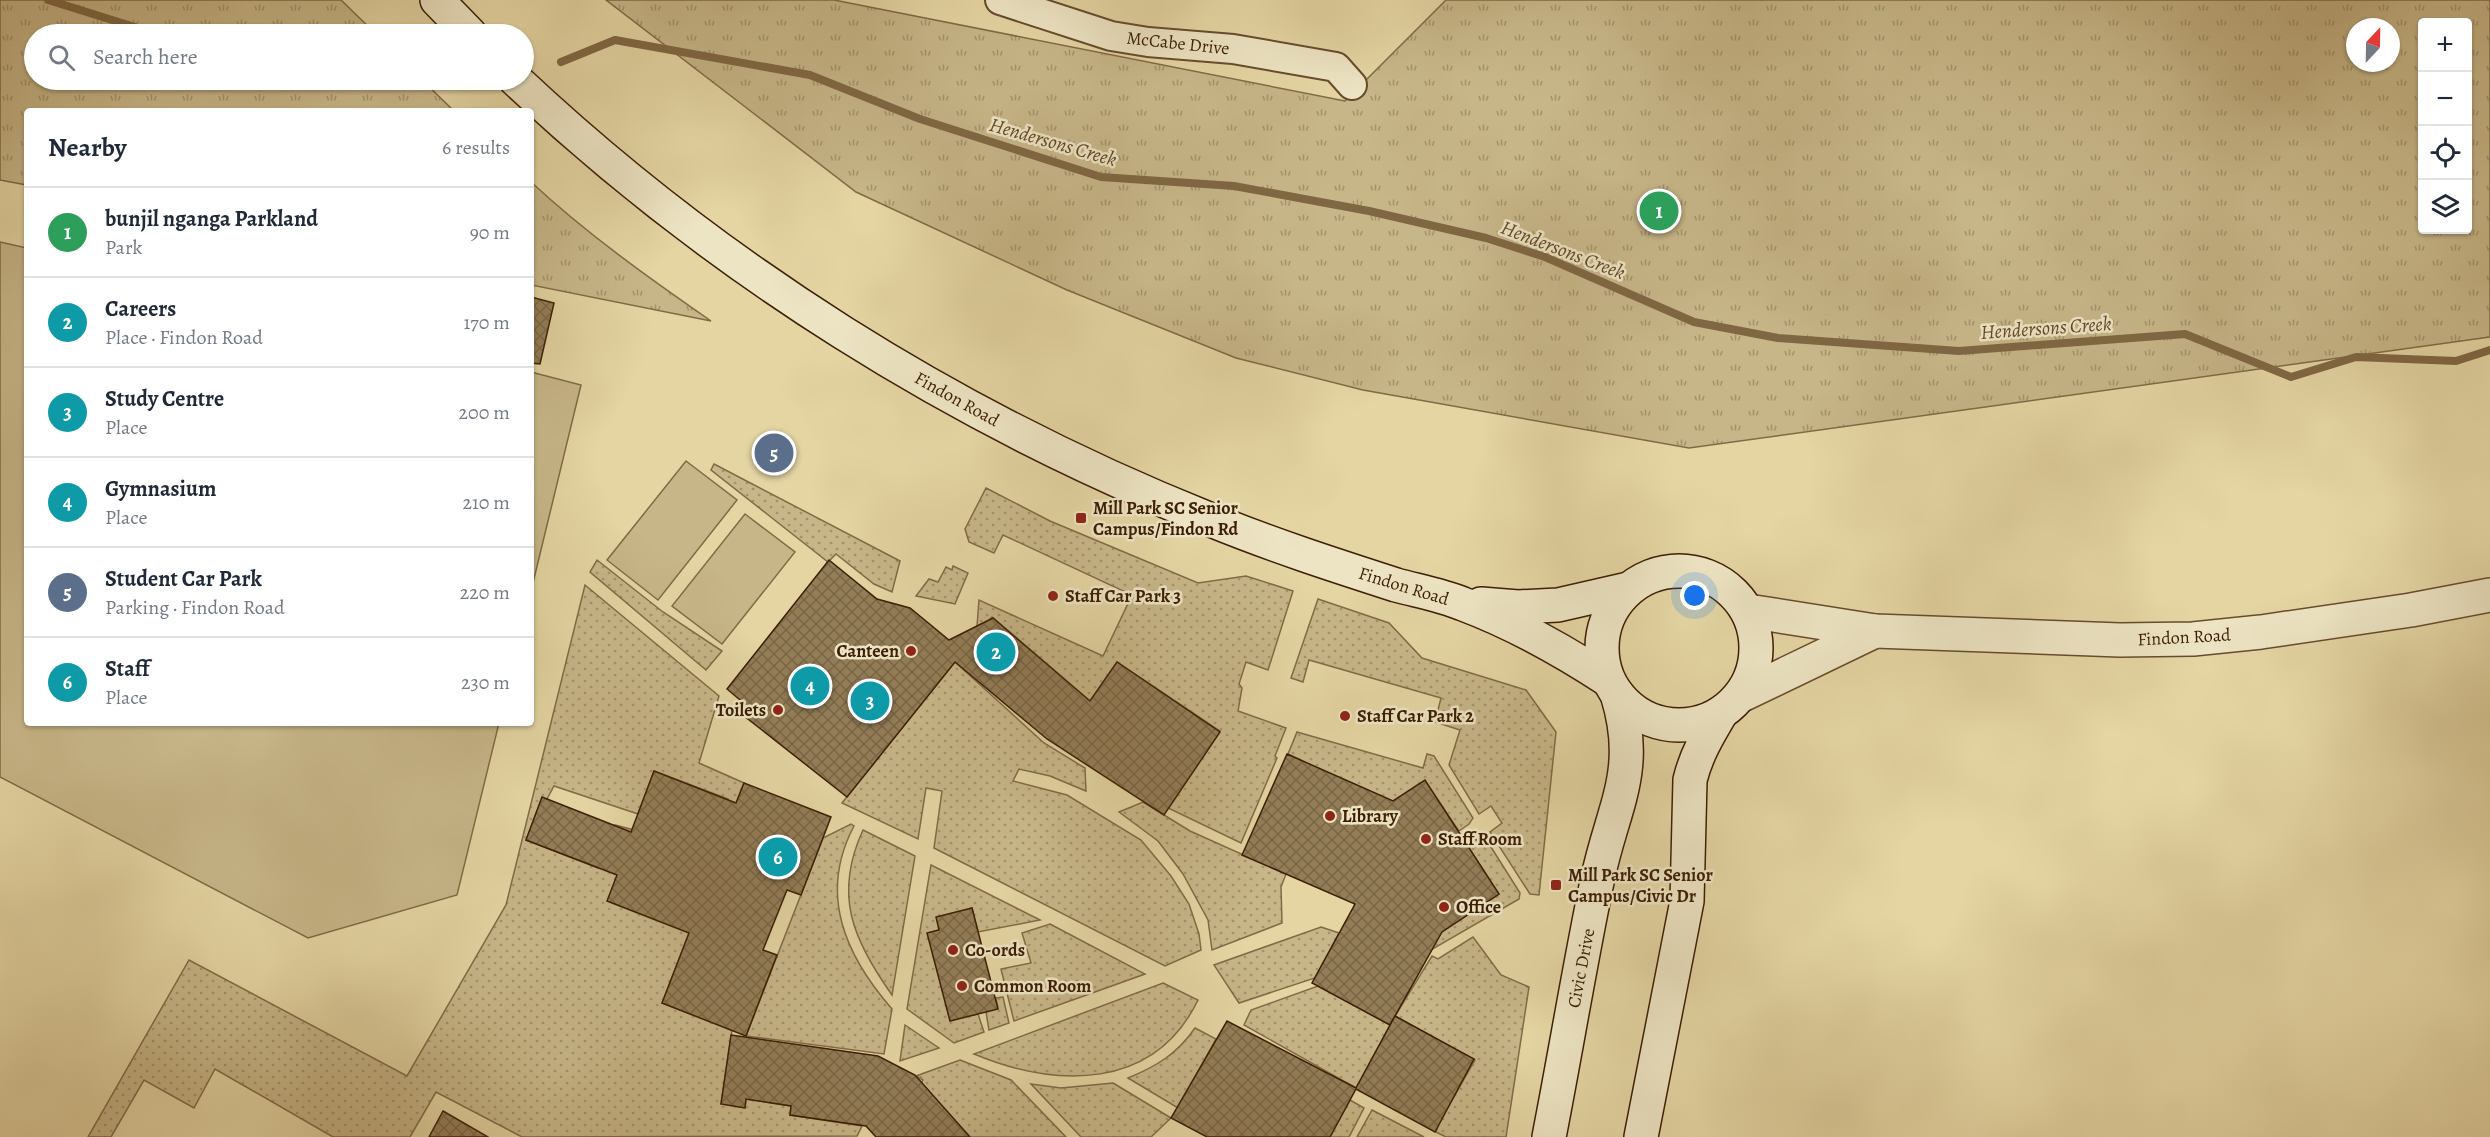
<!DOCTYPE html>
<html lang="en">
<head>
<meta charset="utf-8">
<style>
	:root { --surface:#fff; --page:#f2f2f3; --text:#1f2937; --muted:#747a83; --line:#e0e1e3; --accent:#db2777 }
	body { margin:0; font-family:Alegreya,serif; background:var(--page); color:var(--text) }
	.controls { position:absolute; right:18px; top:18px; display:grid; overflow:hidden; border-radius:6px; box-shadow:0 2px 4px #0004 }
	.controls button { width:54px; height:54px; display:grid; place-items:center; padding:0; border:0; border-bottom:2px solid var(--line); background:var(--surface); color:var(--text); font:30px sans-serif }
	.compass { position:absolute; left:2346px; top:18px; width:54px; height:54px; border-radius:50%; background:var(--surface); box-shadow:0 2px 4px #0004; rotate:22deg }
	.you { position:absolute; left:1695px; top:596px; width:21px; height:21px; margin:-15px; border:4px solid #fff; border-radius:50%; background:#1a73e8; box-shadow:0 0 0 9px #1a73e833 }
	.badge { display:grid; place-items:center; width:39px; height:39px; border-radius:50%; background:var(--accent); color:#fff; font-size:20px; font-weight:700 }
	.pin { position:absolute; translate:-50% -50%; border:3px solid #fff; box-shadow:0 2px 6px #0006 }
	.list { margin:0; padding:0; list-style:none }
	h2 { display:flex; justify-content:space-between; align-items:center; height:78px; margin:0; padding:0 24px; font-size:26px }
	h2 small { font-size:20px; font-weight:400; color:var(--muted) }
	.list li { display:grid; grid-template-columns:39px 1fr auto; gap:18px; align-items:center; box-sizing:border-box; height:90px; padding:0 24px; border-top:2px solid var(--line) }
	.list b { display:block; font-size:22px; white-space:nowrap }
	.list p { margin:0; font-size:20px; white-space:nowrap; color:var(--muted) }
	.list em { font-size:20px; font-style:normal; color:var(--muted) }
	.icon { flex:none; width:33px; height:33px; fill:none; stroke:currentColor; stroke-width:2; stroke-linecap:round; stroke-linejoin:round }
	.map { position:relative; flex:none; width:2490px; height:1137px; overflow:hidden }
	.search { position:absolute; background:var(--surface); box-shadow:0 2px 4px #0004; left:24px; top:24px; width:510px; height:66px; display:flex; align-items:center; gap:15px; box-sizing:border-box; padding:0 21px; border-radius:33px; color:var(--muted); font-size:22px }
	.panel { position:absolute; background:var(--surface); box-shadow:0 2px 4px #0004; left:24px; top:108px; width:510px; height:618px; border-radius:6px }
	.map>svg:first-child { display:block }
	.grass { fill:url(#grass-dots); stroke:#826a46; stroke-width:1.5 }
	.park { fill:url(#park-tufts); stroke:#826a46; stroke-width:1.5; fill-rule:evenodd }
	.pitch { fill:#c7b688; stroke:#826a46; stroke-width:1.5 }
	.lines { fill:none; stroke-linecap:round; stroke-linejoin:round }
	.stream { stroke:#7f6743; stroke-width:8 }
	.building { fill:url(#building-cross-hatch); stroke:#3c1e04; stroke-width:1.5 }
	.minor-casing { stroke:#664c2c; stroke-width:32 }
	.tertiary-casing { stroke:#664c2c; stroke-width:36 }
	.secondary-casing { stroke:#3c1e04; stroke-width:36 }
	.minor { stroke:#ede4c3; stroke-width:28 }
	.tertiary { stroke:#ede4c3; stroke-width:33 }
	.secondary { stroke:#ede4c3; stroke-width:33 }
	.poi-dot { fill:#8f2418; stroke:#ede4c3; stroke-width:2 }
	.labels { text-anchor:middle; dominant-baseline:central; stroke-width:5; stroke-linejoin:round; paint-order:stroke }
	.street-label { font-size:18px; fill:#3c1e04; stroke:#ede4c3 }
	.poi-label { font-size:18px; font-weight:bold; fill:#3c1e04; stroke:#ede4c3; text-anchor:start }
	.water-label { font-size:20px; font-style:italic; fill:#634829; stroke:#ede4c3 }
</style>
</head>
<body>
<div class="map">
<svg width="2490" height="1137" viewBox="0 0 2490 1137">
	<defs>
		<pattern id="grass-dots" width="8" height="8" patternUnits="userSpaceOnUse" patternTransform="scale(1.5)"><rect width="8" height="8" fill="#c7b688"/><path d="M2 2h.1M6 6h.1" fill="none" stroke="#a3936d" stroke-width="1.8" stroke-linecap="round"/></pattern>
		<pattern id="park-tufts" width="24" height="20" patternUnits="userSpaceOnUse" patternTransform="scale(1.5)"><rect width="24" height="20" fill="#c7b688"/><path d="M3 7l-1-3M5 7V3M7 7l1-3M15 17l-1-3M17 17v-4M19 17l1-3" fill="none" stroke="#a3936d"/></pattern>
		<pattern id="building-cross-hatch" width="8" height="8" patternUnits="userSpaceOnUse" patternTransform="scale(1.5)"><rect width="8" height="8" fill="#937d57"/><path d="M0 0l8 8M0 8l8-8" fill="none" stroke="#796646"/></pattern>
	</defs>
	<rect width="100%" height="100%" fill="#e4d5a3"/>
	<filter id="stains"><feTurbulence type="fractalNoise" baseFrequency=".00333" numOctaves="4"/><feColorMatrix values="0 0 0 0 .2 0 0 0 0 .09 0 0 0 0 .02 0 0 0 .5 -.17"/></filter>
	<radialGradient id="worn" r=".72"><stop offset=".6" stop-color="#630" stop-opacity="0"/><stop offset="1" stop-color="#630" stop-opacity=".3"/></radialGradient>
	<g class="grass">
		<path d="M 714,464 L 900,561 L 892,592 L 874,584 L 836,554 L 828,562 L 711,470 Z"/>
		<path d="M 986,488 L 1050,521 L 1198,583 L 1246,576 L 1293,591 L 1268,670 L 1246,662 L 1239,684 L 1242,688 L 1238,711 L 1286,728 L 1275,756 L 1277,758 L 1241,843 L 1168,808 L 1220,731 L 1117,662 L 1090,701 L 992,617 L 982,628 L 977,626 L 979,600 L 1103,656 L 1132,595 L 1003,535 L 994,553 L 969,542 L 965,529 Z"/>
		<path d="M 597,560 L 663,612 L 722,651 L 706,670 L 590,572 Z"/>
		<path d="M 953,566 L 968,573 L 955,604 L 916,596 L 929,579 L 938,582 L 946,567 L 952,570 Z"/>
		<path d="M 585,585 L 719,696 L 699,763 L 744,783 L 719,846 L 711,843 L 728,799 L 654,771 L 638,814 L 554,786 L 547,799 L 542,798 L 526,840 L 598,868 L 615,825 L 634,830 L 689,933 L 662,1003 L 732,1030 L 721,1104 L 745,1108 L 746,1099 L 791,1106 L 790,1115 L 862,1126 L 857,1136 L 522,1137 L 436,1092 L 410,1137 L 333,1137 L 215,1069 L 194,1108 L 144,1080 L 111,1137 L 88,1137 L 189,960 L 407,1076 L 506,905 Z"/>
		<path d="M 1318,599 L 1389,623 L 1422,658 L 1526,690 L 1556,732 L 1539,895 L 1530,894 L 1490,832 L 1502,823 L 1491,806 L 1479,814 L 1449,765 L 1460,730 L 1435,722 L 1441,698 L 1309,660 L 1303,682 L 1291,678 Z"/>
		<path d="M 955,662 L 1044,743 L 1085,768 L 1086,791 L 1050,776 L 1019,769 L 1013,781 L 1067,795 L 1141,840 L 1171,876 L 1189,904 L 1199,934 L 1201,950 L 1165,966 L 934,848 L 942,791 L 926,788 L 918,839 L 842,803 Z"/>
		<path d="M 1297,732 L 1423,768 L 1427,754 L 1434,756 L 1473,818 L 1469,824 L 1459,831 L 1425,781 L 1385,836 L 1302,761 L 1288,754 Z"/>
		<path d="M 1143,802 L 1190,831 L 1286,874 L 1281,887 L 1282,923 L 1212,950 L 1208,920 L 1183,874 L 1158,841 L 1119,812 Z"/>
		<path d="M 851,824 L 854,826 C 818,894 845,955 892,1009 L 884,1054 L 746,1036 L 823,838 Z"/>
		<path d="M 863,830 L 915,856 L 892,995 C 853,940 833,895 863,830 Z"/>
		<path d="M 1484,836 L 1520,893 L 1519,899 L 1431,950 L 1422,945 L 1499,894 L 1465,842 L 1473,837 L 1476,840 Z"/>
		<path d="M 931,865 L 1040,920 L 978,932 L 972,908 L 939,930 L 928,933 L 950,1020 L 978,1014 L 984,1032 L 954,1043 L 907,1009 Z"/>
		<path d="M 1050,924 L 1145,974 L 1014,1021 L 1001,969 L 1031,963 L 1022,933 Z"/>
		<path d="M 1321,927 L 1339,933 L 1315,978 L 1239,1003 L 1214,965 Z"/>
		<path d="M 1473,937 L 1501,975 L 1529,987 L 1506,1137 L 1446,1137 L 1436,1132 L 1439,1123 L 1475,1060 L 1395,1016 L 1432,956 L 1438,959 Z"/>
		<path d="M 1163,983 L 1198,1000 C 1154,1091 1056,1088 974,1054 Z"/>
		<path d="M 1318,986 L 1390,1025 L 1356,1088 L 1244,1025 L 1251,1010 Z"/>
		<path d="M 1003,997 L 1009,1023 L 989,1030 L 986,1012 L 998,1008 L 996,998 Z"/>
		<path d="M 905,1025 L 939,1048 L 900,1061 Z"/>
		<path d="M 1195,1028 L 1216,1039 L 1178,1108 L 1128,1078 C 1157,1066 1177,1054 1195,1028 Z"/>
		<path d="M 960,1060 L 1011,1080 L 1066,1137 L 970,1137 L 921,1083 L 923,1080 L 916,1076 Z"/>
		<path d="M 1113,1083 L 1171,1118 L 1151,1137 L 1081,1137 L 1031,1084 L 1061,1088 Z"/>
		<path d="M 1350,1100 L 1364,1108 L 1349,1137 L 1330,1137 Z"/>
		<path d="M 1372,1110 L 1424,1137 L 1357,1137 Z"/>
	</g>
	<g class="park">
		<path d="M 0,0 L 341,0 L 376,34 L 34,34 L 34,80 L 422,80 L 454,111 L 27,111 L 27,185 L 0,180 Z"/>
		<path d="M 606,0 L 834,0 L 1345,101 L 1446,0 L 2490,0 L 2490,337 L 1689,448 L 1363,390 L 1236,358 L 1067,290 L 856,192 ZM 2422,22 L 2468,22 L 2468,230 L 2422,230 ZM 2355,27 L 2391,27 L 2391,63 L 2355,63 Z"/>
		<path d="M 531,182 C 587,234 649,278 711,321 L 531,285 Z"/>
	</g>
	<g class="pitch">
		<path d="M 0,242 L 27,248 L 27,723 L 499,723 L 457,895 L 308,938 L 0,777 Z"/>
		<path d="M 531,372 L 581,385 L 531,591 Z"/>
		<path d="M 686,461 L 737,500 L 658,600 L 607,560 Z"/>
		<path d="M 745,514 L 795,552 L 722,644 L 672,606 Z"/>
	</g>
	<g class="lines">
		<g class="stream">
			<path d="M 48,0 L 157,34"/>
			<path d="M 561,62 L 615,40 L 810,75 L 920,119 L 1101,177 L 1234,186 L 1369,211 L 1486,238 L 1545,257 L 1694,322 L 1778,338 L 1959,351 L 2185,334 L 2291,377 L 2356,357 L 2456,361 L 2490,350"/>
		</g>
	</g>
	<g class="building">
		<path d="M 531,297 L 554,303 L 540,364 L 531,363 Z"/>
		<path d="M 829,560 L 877,599 L 910,608 L 949,640 L 993,618 L 1090,701 L 1117,662 L 1220,732 L 1164,815 L 1047,739 L 955,662 L 847,797 L 734,708 L 740,700 L 727,689 Z"/>
		<path d="M 1287,754 L 1393,801 L 1425,780 L 1499,894 L 1442,932 L 1390,1025 L 1312,983 L 1355,904 L 1242,855 Z"/>
		<path d="M 654,771 L 736,803 L 744,783 L 831,817 L 801,895 L 787,890 L 763,950 L 777,955 L 746,1036 L 662,1003 L 689,933 L 607,901 L 617,875 L 526,840 L 542,797 L 631,832 Z"/>
		<path d="M 972,908 L 998,1009 L 950,1021 L 927,933 L 939,930 L 936,917 Z"/>
		<path d="M 1395,1016 L 1474,1059 L 1435,1132 L 1356,1089 L 1330,1137 L 1207,1137 L 1171,1118 L 1227,1021 L 1356,1088 Z"/>
		<path d="M 731,1035 L 878,1056 L 915,1075 L 970,1137 L 876,1137 L 866,1126 L 790,1115 L 791,1106 L 746,1099 L 745,1108 L 721,1104 Z"/>
		<path d="M 443,1111 L 488,1137 L 429,1137 Z"/>
	</g>
	<g class="lines">
		<defs>
			<path id="minor" d="M 1000,0 L 1111,36 L 1148,42 L 1233,49 L 1336,67 L 1352,85"/>
			<g id="tertiary">
				<path d="M 1748,611 L 1875,631 L 2120,640 L 2193,639 L 2261,632 L 2411,610 L 2490,595"/>
				<path d="M 1742,695 L 1875,631"/>
			</g>
			<g id="secondary">
				<path d="M 437,0 L 470,34"/>
				<path d="M 516,80 C 717,269 955,418 1211,520 C 1272,545 1334,565 1396,585 C 1418,591 1441,595 1463,604 C 1514,623 1562,650 1608,680"/>
				<circle cx="1679" cy="648" r="77"/>
				<path d="M 1481,604 L 1518,607 L 1558,605 L 1628,589"/>
				<path d="M 1549,1137 C 1566,1050 1580,963 1598,877 C 1613,806 1641,771 1617,694"/>
				<path d="M 1641,1137 L 1687,901 L 1690,780 C 1696,755 1708,735 1721,713"/>
			</g>
		</defs>
		<use href="#minor" class="minor-casing"/>
		<use href="#tertiary" class="tertiary-casing"/>
		<use href="#secondary" class="secondary-casing"/>
		<use href="#minor" class="minor"/>
		<use href="#tertiary" class="tertiary"/>
		<use href="#secondary" class="secondary"/>
	</g>
	<g class="poi-dot">
		<rect x="1075" y="512" width="12" height="12" rx="3"/>
		<circle cx="1053" cy="596" r="6"/>
		<circle cx="911" cy="651" r="6"/>
		<circle cx="778" cy="710" r="6"/>
		<circle cx="1345" cy="716" r="6"/>
		<circle cx="1330" cy="816" r="6"/>
		<circle cx="1426" cy="839" r="6"/>
		<rect x="1550" y="879" width="12" height="12" rx="3"/>
		<circle cx="1444" cy="907" r="6"/>
		<circle cx="953" cy="950" r="6"/>
		<circle cx="962" cy="986" r="6"/>
	</g>
	<g class="labels">
		<g class="street-label">
			<text transform="translate(1178 43) rotate(6)">McCabe Drive</text>
			<text transform="translate(957 399) rotate(29)">Findon Road</text>
			<text transform="translate(1404 586) rotate(17)">Findon Road</text>
			<text transform="translate(2184 637) rotate(-3)">Findon Road</text>
			<text transform="translate(1581 968) rotate(-79)">Civic Drive</text>
		</g>
		<g class="poi-label">
			<text x="1093" y="508">Mill Park SC Senior<tspan x="1093" dy="21">Campus/Findon Rd</tspan></text>
			<text x="1065" y="596">Staff Car Park 3</text>
			<text x="899" y="651" text-anchor="end">Canteen</text>
			<text x="766" y="710" text-anchor="end">Toilets</text>
			<text x="1357" y="716">Staff Car Park 2</text>
			<text x="1342" y="816">Library</text>
			<text x="1438" y="839">Staff Room</text>
			<text x="1568" y="875">Mill Park SC Senior<tspan x="1568" dy="21">Campus/Civic Dr</tspan></text>
			<text x="1456" y="907">Office</text>
			<text x="965" y="950">Co-ords</text>
			<text x="974" y="986">Common Room</text>
		</g>
		<g class="water-label">
			<text transform="translate(1053 142) rotate(16)">Hendersons Creek</text>
			<text transform="translate(1563 250) rotate(21)">Hendersons Creek</text>
			<text transform="translate(2046 328) rotate(-4)">Hendersons Creek</text>
		</g>
	</g>
	<rect width="100%" height="100%" filter="url(#stains)"/>
	<rect width="100%" height="100%" fill="url(#worn)"/>
</svg>
<div class="controls">
<button>+</button>
<button>−</button>
<button><svg class="icon" aria-label="locate" viewBox="0 0 24 24"><circle cx="12" cy="12" r="6"/><path d="M12 2v4M12 18v4M2 12h4M18 12h4"/></svg></button>
<button><svg class="icon" aria-label="layers" viewBox="0 0 24 24"><path d="M12 4l9 5-9 5-9-5zM3 14l9 5 9-5"/></svg></button>
</div>
<svg class="compass" viewBox="-18 -18 36 36"><path d="M0-13l5 13h-10z" fill="#e53935"/><path d="M0 13l5-13h-10z" fill="#747a83"/></svg>
<div class="you"></div>
<div class="pin badge" style="left:1659px;top:211px;background:#2e9e5b">1</div>
<div class="pin badge" style="left:996px;top:652px;background:#0f9aa8">2</div>
<div class="pin badge" style="left:870px;top:701px;background:#0f9aa8">3</div>
<div class="pin badge" style="left:810px;top:686px;background:#0f9aa8">4</div>
<div class="pin badge" style="left:774px;top:453px;background:#5c6f8a">5</div>
<div class="pin badge" style="left:778px;top:857px;background:#0f9aa8">6</div>
<div class="search"><svg class="icon" aria-label="search" viewBox="0 0 24 24"><circle cx="10" cy="10" r="6"/><path d="M15 15l6 6"/></svg>Search here</div>
<section class="panel">
<h2>Nearby<small>6 results</small></h2>
<ul class="list">
<li><span class="badge" style="background:#2e9e5b">1</span><div><b>bunjil nganga Parkland</b><p>Park</p></div><em>90 m</em></li>
<li><span class="badge" style="background:#0f9aa8">2</span><div><b>Careers</b><p>Place · Findon Road</p></div><em>170 m</em></li>
<li><span class="badge" style="background:#0f9aa8">3</span><div><b>Study Centre</b><p>Place</p></div><em>200 m</em></li>
<li><span class="badge" style="background:#0f9aa8">4</span><div><b>Gymnasium</b><p>Place</p></div><em>210 m</em></li>
<li><span class="badge" style="background:#5c6f8a">5</span><div><b>Student Car Park</b><p>Parking · Findon Road</p></div><em>220 m</em></li>
<li><span class="badge" style="background:#0f9aa8">6</span><div><b>Staff</b><p>Place</p></div><em>230 m</em></li>
</ul>
</section>
</div>
</body>
</html>
